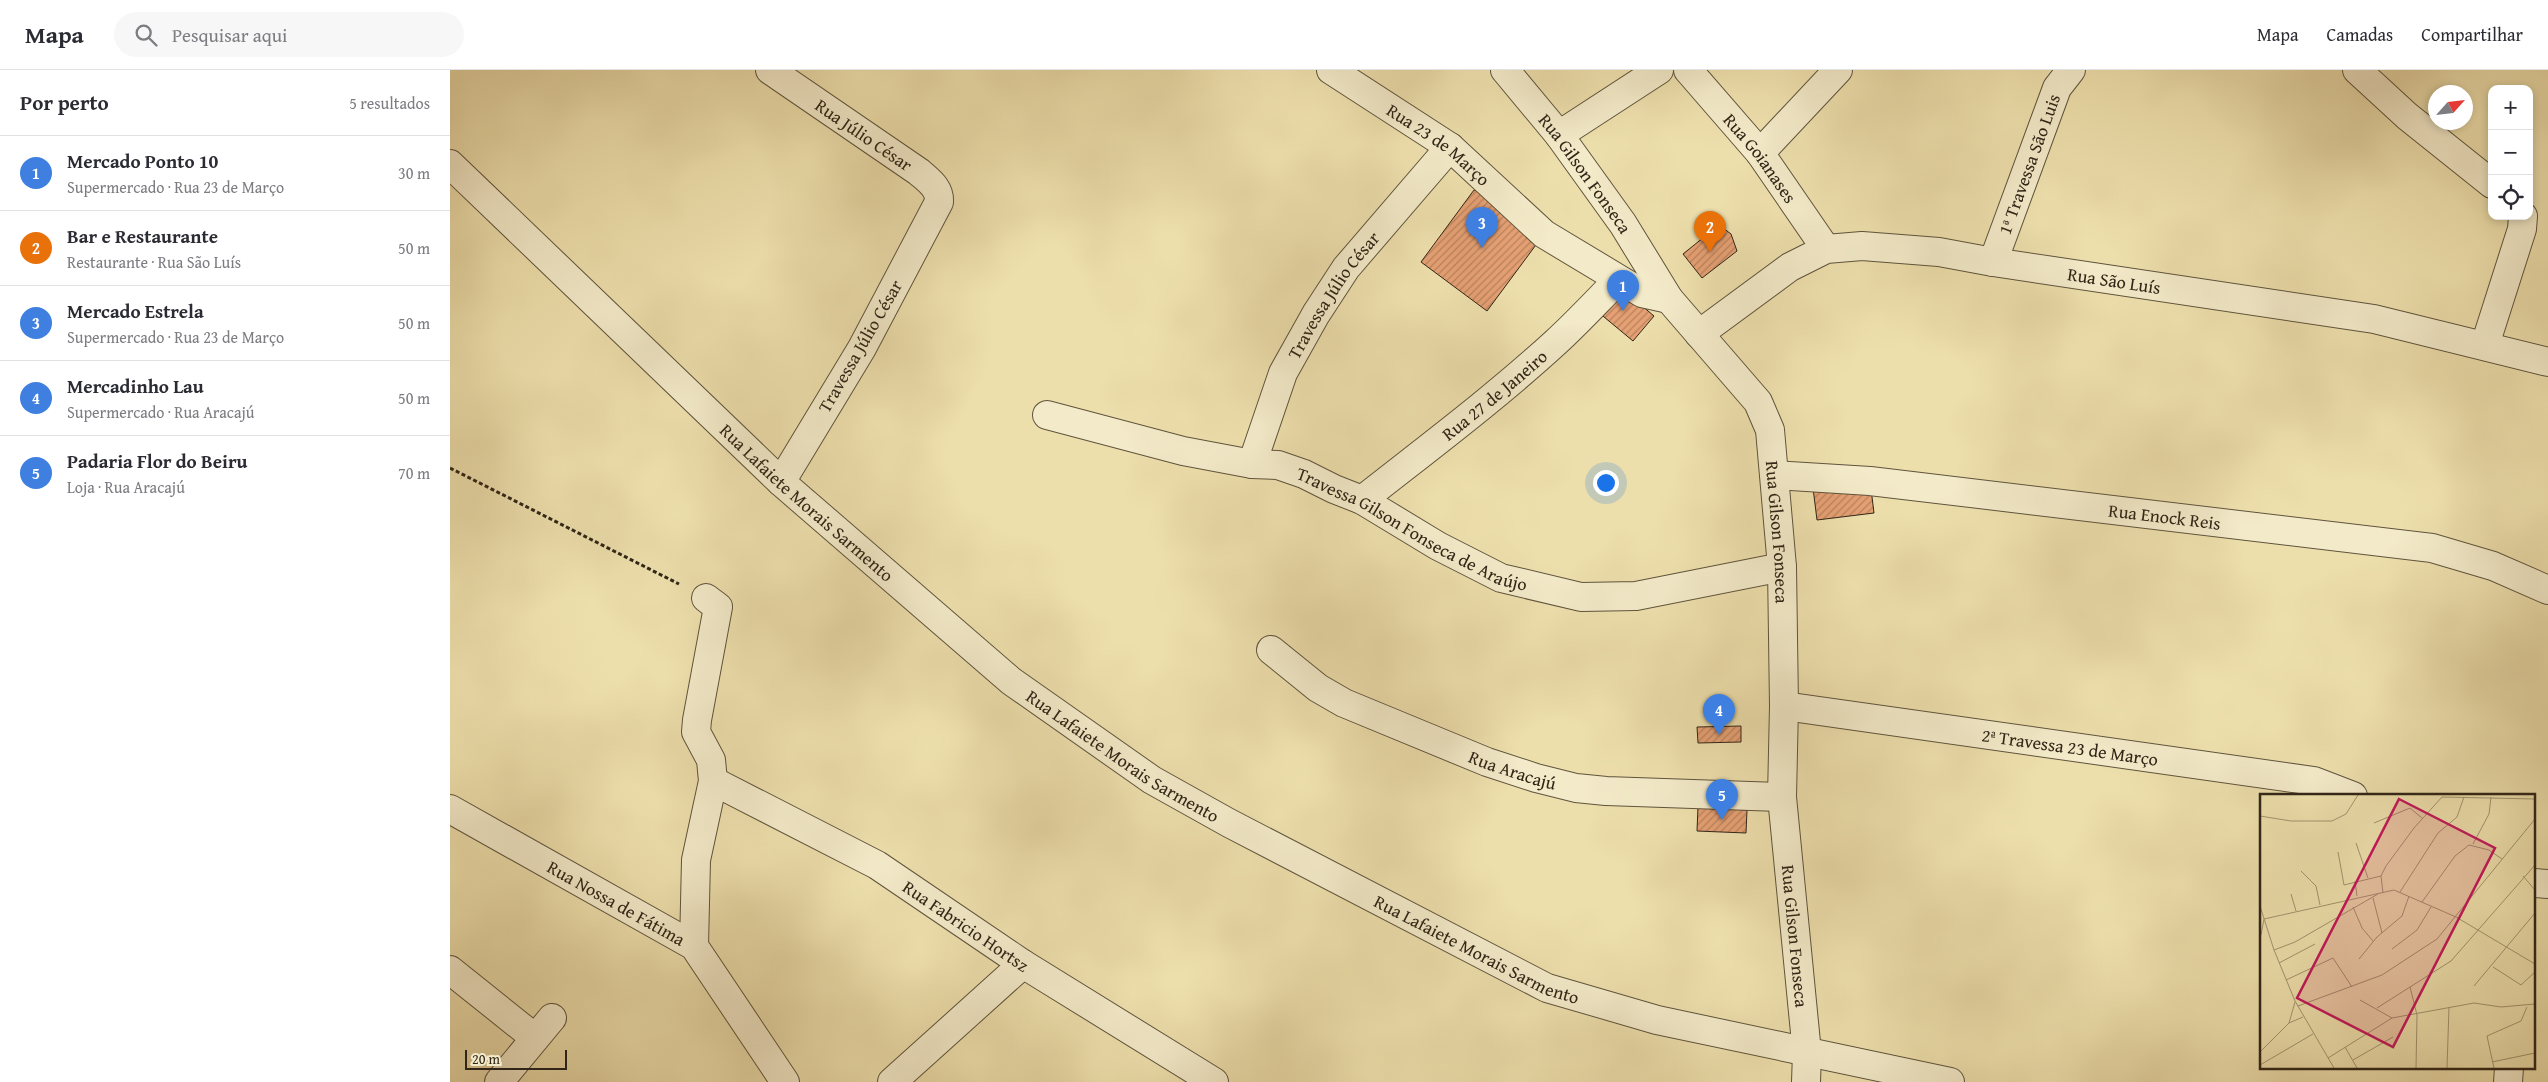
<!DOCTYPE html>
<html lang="pt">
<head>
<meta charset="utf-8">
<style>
	:root { --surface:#fff; --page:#f7f7f7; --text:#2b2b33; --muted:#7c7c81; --line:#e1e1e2; --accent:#d93025 }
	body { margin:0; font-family:"Gentium Book Plus",serif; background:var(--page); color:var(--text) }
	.controls { position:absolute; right:15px; top:15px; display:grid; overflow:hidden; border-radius:10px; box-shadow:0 2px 8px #0003 }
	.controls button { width:45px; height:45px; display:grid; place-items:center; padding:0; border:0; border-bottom:1px solid var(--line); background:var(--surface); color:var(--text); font:25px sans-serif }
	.compass { position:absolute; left:1978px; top:15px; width:45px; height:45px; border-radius:50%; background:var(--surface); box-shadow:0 2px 8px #0003; rotate:63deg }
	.scale { position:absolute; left:15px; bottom:12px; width:102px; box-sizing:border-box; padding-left:5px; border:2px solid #302517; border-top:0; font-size:14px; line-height:18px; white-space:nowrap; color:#302517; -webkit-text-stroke:4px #f3eac9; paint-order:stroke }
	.you { position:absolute; left:1155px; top:412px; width:18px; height:18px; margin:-12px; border:4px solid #fff; border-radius:50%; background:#1a73e8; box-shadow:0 0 0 8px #1a73e833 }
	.badge { display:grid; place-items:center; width:32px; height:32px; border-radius:50%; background:var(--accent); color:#fff; font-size:16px; font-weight:700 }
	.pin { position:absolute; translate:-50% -41px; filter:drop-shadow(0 1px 2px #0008) }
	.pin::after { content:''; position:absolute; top:26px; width:18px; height:15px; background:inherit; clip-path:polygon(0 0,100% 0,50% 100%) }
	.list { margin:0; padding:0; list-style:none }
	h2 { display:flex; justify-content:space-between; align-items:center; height:65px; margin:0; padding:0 20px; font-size:21px }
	h2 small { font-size:16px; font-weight:400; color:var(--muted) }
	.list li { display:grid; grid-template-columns:32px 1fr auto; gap:15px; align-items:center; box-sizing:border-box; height:75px; padding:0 20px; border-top:1px solid var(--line) }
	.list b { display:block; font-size:19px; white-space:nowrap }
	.list p { margin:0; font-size:16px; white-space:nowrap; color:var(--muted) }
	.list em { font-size:16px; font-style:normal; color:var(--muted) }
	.icon { flex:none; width:28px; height:28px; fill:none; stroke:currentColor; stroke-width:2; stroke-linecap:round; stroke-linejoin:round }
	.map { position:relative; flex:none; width:2098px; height:1012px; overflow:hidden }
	header { display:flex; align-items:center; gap:30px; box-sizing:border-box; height:70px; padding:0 25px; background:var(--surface); border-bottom:1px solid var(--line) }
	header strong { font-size:24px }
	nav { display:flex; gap:28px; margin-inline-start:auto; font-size:18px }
	.search { width:350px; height:45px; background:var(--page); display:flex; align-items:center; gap:12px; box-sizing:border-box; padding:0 18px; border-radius:28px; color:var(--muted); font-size:19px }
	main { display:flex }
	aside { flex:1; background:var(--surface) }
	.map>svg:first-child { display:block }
	.building { fill:url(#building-hatch); stroke:#302517 }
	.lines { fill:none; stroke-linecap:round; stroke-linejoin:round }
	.minor-casing { stroke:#5f543c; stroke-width:30 }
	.path { stroke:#302517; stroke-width:3; stroke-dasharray:4 2.5; stroke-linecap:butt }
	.minor { stroke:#f3eac9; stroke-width:28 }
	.labels { text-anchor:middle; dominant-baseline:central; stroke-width:5; stroke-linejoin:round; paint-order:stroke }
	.street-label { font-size:18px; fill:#302517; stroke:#f3eac9 }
	.inset-road { fill:none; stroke:#a19570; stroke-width:1 }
	.view { fill:#c2185b; fill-opacity:0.15; stroke:#c2185b; stroke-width:2.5 }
	.inset-edge { fill:none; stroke:#302517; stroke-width:2.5 }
</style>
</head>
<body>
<header>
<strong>Mapa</strong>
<div class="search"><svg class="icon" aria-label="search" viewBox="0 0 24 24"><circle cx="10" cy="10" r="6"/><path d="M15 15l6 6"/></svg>Pesquisar aqui</div>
<nav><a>Mapa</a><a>Camadas</a><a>Compartilhar</a></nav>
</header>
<main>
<aside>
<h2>Por perto<small>5 resultados</small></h2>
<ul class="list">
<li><span class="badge" style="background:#3f7fe0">1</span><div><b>Mercado Ponto 10</b><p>Supermercado · Rua 23 de Março</p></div><em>30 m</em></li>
<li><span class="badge" style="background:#e8710a">2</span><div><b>Bar e Restaurante</b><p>Restaurante · Rua São Luís</p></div><em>50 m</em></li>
<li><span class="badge" style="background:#3f7fe0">3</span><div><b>Mercado Estrela</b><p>Supermercado · Rua 23 de Março</p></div><em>50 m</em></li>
<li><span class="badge" style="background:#3f7fe0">4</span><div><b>Mercadinho Lau</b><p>Supermercado · Rua Aracajú</p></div><em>50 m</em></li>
<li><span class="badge" style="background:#3f7fe0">5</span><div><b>Padaria Flor do Beiru</b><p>Loja · Rua Aracajú</p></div><em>70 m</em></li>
</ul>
</aside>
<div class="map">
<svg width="2098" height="1012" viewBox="0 0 2098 1012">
	<defs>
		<pattern id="building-hatch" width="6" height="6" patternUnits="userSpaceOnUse" patternTransform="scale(1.25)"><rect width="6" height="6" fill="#e5a073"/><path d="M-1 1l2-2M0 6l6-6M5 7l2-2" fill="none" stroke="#ba825d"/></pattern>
	</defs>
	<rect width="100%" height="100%" fill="#eddfac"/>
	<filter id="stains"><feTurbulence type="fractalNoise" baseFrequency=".004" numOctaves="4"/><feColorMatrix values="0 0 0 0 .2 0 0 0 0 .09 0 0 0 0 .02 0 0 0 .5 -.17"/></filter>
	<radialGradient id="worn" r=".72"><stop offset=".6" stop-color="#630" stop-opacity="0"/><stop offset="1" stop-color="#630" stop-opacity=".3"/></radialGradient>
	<g class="building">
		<path d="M 1024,120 L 1037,122 L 1094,164 L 1037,241 L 971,192 Z"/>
		<path d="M 1269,155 L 1281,164 L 1287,181 L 1252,208 L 1233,184 Z"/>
		<path d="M 1172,219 L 1204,246 L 1183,271 L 1142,237 Z"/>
		<path d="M 1420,411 L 1424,443 L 1367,450 L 1363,418 Z"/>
		<path d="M 1291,656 L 1291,672 L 1248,673 L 1247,657 Z"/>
		<path d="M 1248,737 L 1297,740 L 1296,763 L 1247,761 Z"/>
	</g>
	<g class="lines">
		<defs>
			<g id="minor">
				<path id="s1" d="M 320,0 L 469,102 C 479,111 490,118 489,132 L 412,278 L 331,412"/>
				<path id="s2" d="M 881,0 L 1000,77 L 1094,164 L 1192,223 L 1219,229"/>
				<path id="s3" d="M 1055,0 L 1109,65 L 1173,154 L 1219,229 L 1308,332 L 1320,360 L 1332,497 L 1334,636 L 1332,727 L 1357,983 L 1356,1012"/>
				<path id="s4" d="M 1238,0 L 1310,83 L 1376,179"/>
				<path d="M 1907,0 L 1957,46 L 2042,114"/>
				<path d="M 1109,65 L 1209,0"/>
				<path d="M 1310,83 L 1388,0"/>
				<path id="s5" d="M 0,94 L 331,412 L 561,611 L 702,710 L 779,753 L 1097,918 L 1207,950 L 1500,1012"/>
				<path d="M 1543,192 L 1607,18 L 1621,0"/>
				<path id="s6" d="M 1249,264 L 1340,197 L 1376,179 L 1412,176 L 1489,182 L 1543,192 L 1924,249 L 2098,292"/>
				<path d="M 2035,275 L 2072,159 L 2073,146"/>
				<path id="s7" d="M 597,345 L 733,381 L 802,394 L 828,395 L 854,404 L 884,419 L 912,430 L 988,476 L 1051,508 L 1131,527 L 1186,526 L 1332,497"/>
				<path id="s8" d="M 802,394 L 833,303 L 866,244 L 896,198 L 1000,77"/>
				<path id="s9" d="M 1325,405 L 1420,411 L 1982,478 L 2043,496 L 2098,520"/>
				<path id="s10" d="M 912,430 C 978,378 1045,328 1106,272 C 1128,252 1147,231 1168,210"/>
				<path id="s11" d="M 821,580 L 868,618 L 894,633 L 1037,692 L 1086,708 L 1126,718 L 1156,721 L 1332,727"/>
				<path d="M 1334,636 L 1864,711 L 1903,726"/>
				<path id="s12" d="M 263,711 L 427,795 L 573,894 L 764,1012"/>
				<path id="s13" d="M 0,739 L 244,876 L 335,1012"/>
				<path d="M 2084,813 L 2098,814"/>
				<path d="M 244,876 L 246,790 L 263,711 L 261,690 L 246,662 L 247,650 L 268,537 L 256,528"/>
				<path d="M 0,900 L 85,968"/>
				<path d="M 49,1012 L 102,948"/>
				<path d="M 442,1012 L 573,894"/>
				<path d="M 2058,1012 L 2059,998"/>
			</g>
		</defs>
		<use href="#minor" class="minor-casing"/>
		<path class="path" d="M 0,398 L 229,514"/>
		<use href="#minor" class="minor"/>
	</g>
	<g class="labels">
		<g class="street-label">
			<text stroke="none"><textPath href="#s1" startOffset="114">Rua Júlio César</textPath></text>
			<text stroke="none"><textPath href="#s2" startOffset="131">Rua 23 de Março</textPath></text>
			<text stroke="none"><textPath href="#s4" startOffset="114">Rua Goianases</textPath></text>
			<text transform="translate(1579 94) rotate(-70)">1ª Travessa São Luis</text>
			<text stroke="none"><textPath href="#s3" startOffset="131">Rua Gilson Fonseca</textPath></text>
			<text stroke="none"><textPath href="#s6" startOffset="444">Rua São Luís</textPath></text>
			<text stroke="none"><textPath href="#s8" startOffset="189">Travessa Júlio César</textPath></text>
			<text transform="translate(410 276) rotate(-60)">Travessa Júlio César</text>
			<text stroke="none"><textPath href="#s10" startOffset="169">Rua 27 de Janeiro</textPath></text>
			<text stroke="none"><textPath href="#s5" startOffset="492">Rua Lafaiete Morais Sarmento</textPath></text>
			<text stroke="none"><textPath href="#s9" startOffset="392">Rua Enock Reis</textPath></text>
			<text stroke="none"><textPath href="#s7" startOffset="386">Travessa Gilson Fonseca de Araújo</textPath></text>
			<text stroke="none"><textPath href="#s3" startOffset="551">Rua Gilson Fonseca</textPath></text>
			<text transform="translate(1620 677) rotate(8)">2ª Travessa 23 de Março</text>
			<text stroke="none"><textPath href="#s5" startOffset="898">Rua Lafaiete Morais Sarmento</textPath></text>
			<text stroke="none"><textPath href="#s11" startOffset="272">Rua Aracajú</textPath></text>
			<text stroke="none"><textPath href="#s13" startOffset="191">Rua Nossa de Fátima</textPath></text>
			<text stroke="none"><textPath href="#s12" startOffset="292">Rua Fabricio Hortsz</textPath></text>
			<text stroke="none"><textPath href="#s3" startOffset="956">Rua Gilson Fonseca</textPath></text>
			<text stroke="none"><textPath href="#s5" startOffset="1302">Rua Lafaiete Morais Sarmento</textPath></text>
		</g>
	</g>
	<g transform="translate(1810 724)">
		<rect width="275" height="275" fill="#eddfac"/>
		<path class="inset-road" d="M 0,22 L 31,27 L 72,27 L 86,20 L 98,1M 114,29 L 150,14 L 162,24M 96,49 L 108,84M 213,50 L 229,20 L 231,3M 78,58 L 84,91 L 121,82M 41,77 L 56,92 L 60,111M 263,82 L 275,96M 95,87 L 97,102M 140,98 L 178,39 L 197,23 L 204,3M 123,99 L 121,82 L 126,72 L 154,34 L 182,3 L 275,5M 31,100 L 36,117M 113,104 L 122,139M 162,108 L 195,62 L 209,51 L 229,56 L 242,65M 0,112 L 14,156 L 35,207 L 74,274M 93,113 L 102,134 L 113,147M 1,141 L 4,125 L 134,96 L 196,123 L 275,170M 132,155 L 157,136 L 171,113M 14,156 L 35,148 L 118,100M 99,165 L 117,143 L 142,122 L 149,102M 19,169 L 55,150M 233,173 L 261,191 L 275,178M 26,186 L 73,164 L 92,193M 214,192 L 275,119M 150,193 L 157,221 L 156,274M 100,206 L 132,224M 38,212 L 122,181 L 177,145 L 275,25M 117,214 L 191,167 L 275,71M 29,229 L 43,223M 85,253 L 97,274M 0,258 L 29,229 L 35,208M 68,264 L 132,224 L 214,209 L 241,213 L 275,210M 93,266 L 133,243M 232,268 L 275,259M 0,271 L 53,240M 187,274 L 189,213M 234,274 L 227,242 L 261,227 L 267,213"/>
		<path class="view" d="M 139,5 L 235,54 L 133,253 L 37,204 Z"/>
		<rect width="275" height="275" class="inset-edge"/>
	</g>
	<rect width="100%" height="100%" filter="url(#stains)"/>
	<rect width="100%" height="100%" fill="url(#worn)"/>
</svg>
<div class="controls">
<button>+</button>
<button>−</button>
<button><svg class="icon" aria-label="locate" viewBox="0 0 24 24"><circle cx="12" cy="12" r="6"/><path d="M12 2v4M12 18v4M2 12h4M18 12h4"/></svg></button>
</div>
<svg class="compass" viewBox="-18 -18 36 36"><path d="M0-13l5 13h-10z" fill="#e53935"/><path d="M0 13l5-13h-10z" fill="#7c7c81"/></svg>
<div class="scale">20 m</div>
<div class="you"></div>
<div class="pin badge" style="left:1173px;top:241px;background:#3f7fe0">1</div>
<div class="pin badge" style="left:1260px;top:182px;background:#e8710a">2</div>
<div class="pin badge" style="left:1032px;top:178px;background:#3f7fe0">3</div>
<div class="pin badge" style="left:1269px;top:665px;background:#3f7fe0">4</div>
<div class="pin badge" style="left:1272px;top:750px;background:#3f7fe0">5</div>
</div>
</main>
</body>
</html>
